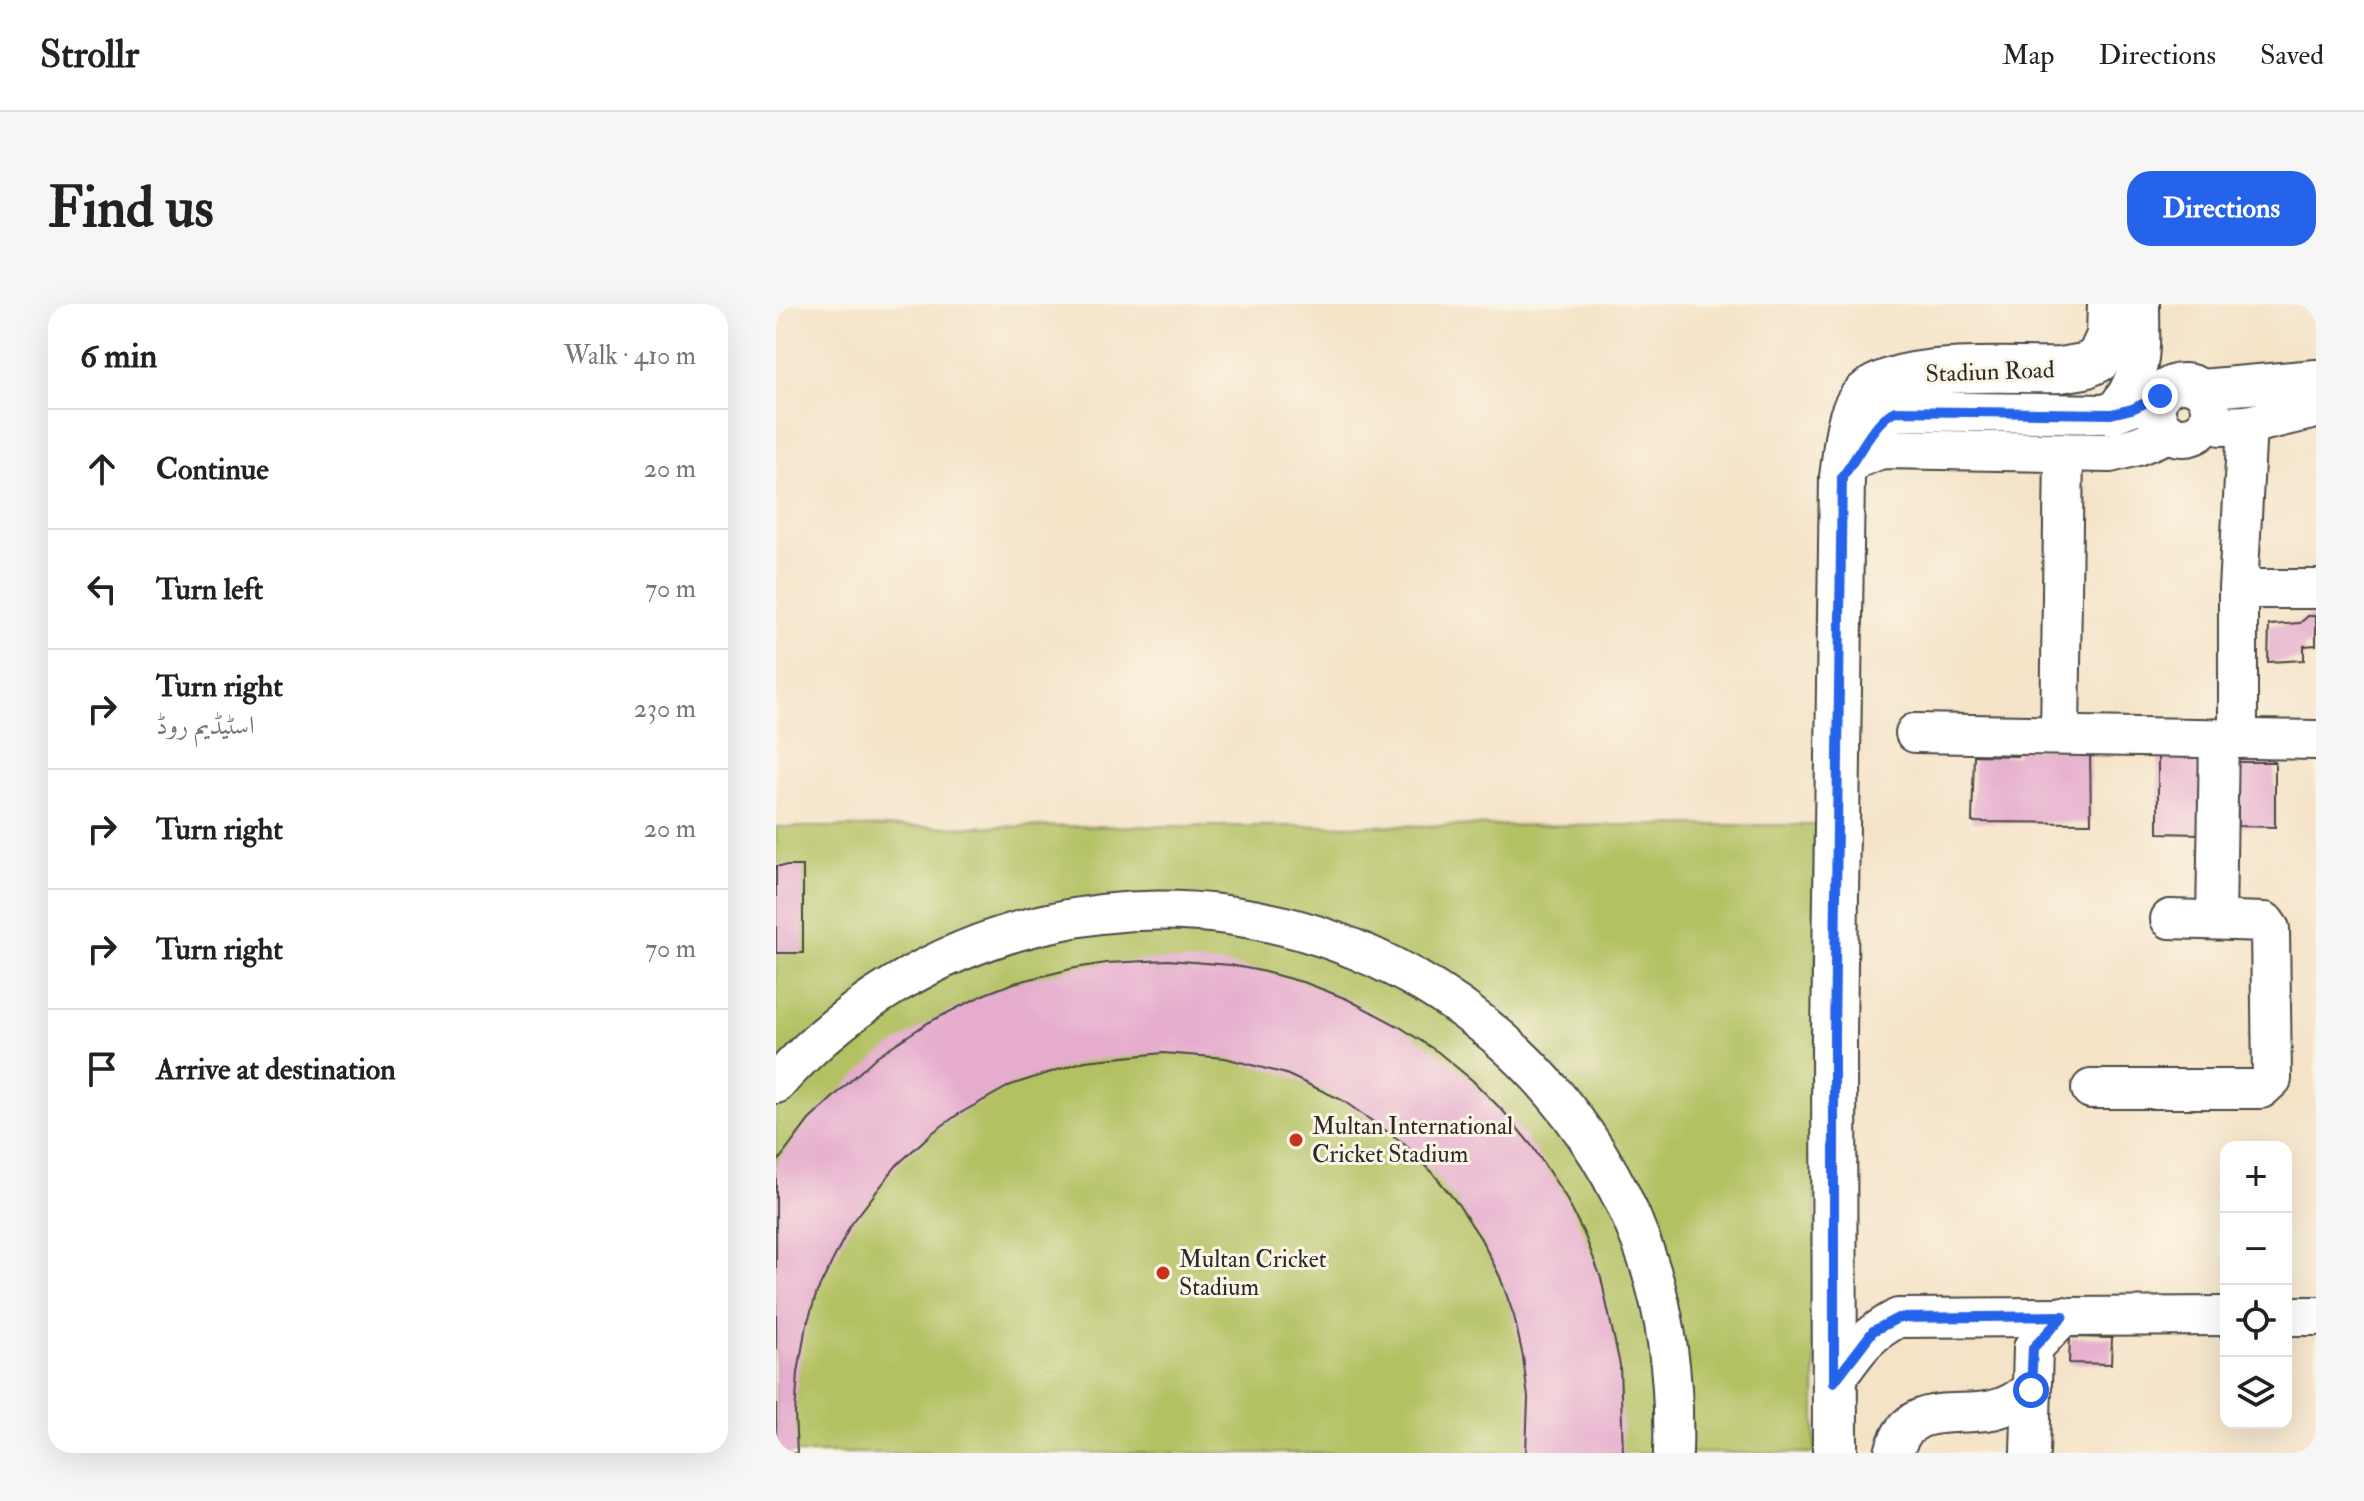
<!DOCTYPE html>
<html lang="en">
<head>
<meta charset="utf-8">
<style>
	:root { --surface:#fff; --page:#f6f6f6; --text:#222; --muted:#767676; --line:#e0e0e0; --accent:#2563eb }
	body { margin:0; font-family:"IM FELL Double Pica",Amiri,serif; background:var(--page); color:var(--text) }
	.controls { position:absolute; right:24px; bottom:24px; display:grid; overflow:hidden; border-radius:16px; box-shadow:0 8px 32px #0002 }
	.controls button { width:72px; height:72px; display:grid; place-items:center; padding:0; border:0; border-bottom:2px solid var(--line); background:var(--surface); color:var(--text); font:40px sans-serif }
	.stop { position:absolute; width:24px; height:24px; margin:-18px; border:6px solid #2563eb; border-radius:50%; background:#fff }
	.stop.end { background:#2563eb; border-color:#fff; box-shadow:0 2px 8px #0008 }
	.list { margin:0; padding:0; list-style:none }
	h2 { display:flex; justify-content:space-between; align-items:center; height:104px; margin:0; padding:0 32px; font-size:34px }
	h2 small { font-size:26px; font-weight:400; color:var(--muted) }
	.list li { display:grid; grid-template-columns:52px 1fr auto; gap:24px; align-items:center; box-sizing:border-box; height:120px; padding:0 32px; border-top:2px solid var(--line) }
	.list b { display:block; font-size:30px; white-space:nowrap }
	.list p { margin:0; font-size:26px; white-space:nowrap; color:var(--muted) }
	.list em { font-size:26px; font-style:normal; color:var(--muted) }
	.icon { flex:none; width:44px; height:44px; fill:none; stroke:currentColor; stroke-width:2; stroke-linecap:round; stroke-linejoin:round }
	.map { position:relative; flex:none; width:1540px; height:1149px; overflow:hidden; border-radius:24px }
	header { display:flex; align-items:center; gap:48px; box-sizing:border-box; height:112px; padding:0 40px; background:var(--surface); border-bottom:2px solid var(--line) }
	header strong { font-size:38px }
	nav { display:flex; gap:44px; margin-inline-start:auto; font-size:28px }
	.intro { display:flex; align-items:center; justify-content:space-between; box-sizing:border-box; height:192px; padding:0 48px }
	h1 { margin:0; font-size:56px }
	.button { padding:20px 36px; border-radius:24px; background:var(--accent); color:#fff; font-size:28px; font-weight:700 }
	main { display:flex; gap:48px; padding:0 48px }
	aside { flex:1; background:var(--surface); border-radius:24px; box-shadow:0 8px 32px #0002 }
	.map>svg:first-child { display:block }
	.green { fill:#b3c163; stroke:#6f7647; stroke-width:2 }
	.building { fill:#e5accd }
	.lines { fill:none; stroke-linecap:round; stroke-linejoin:round }
	.minor-casing { stroke:#494742; stroke-width:42 }
	.major-casing { stroke:#494742; stroke-width:48 }
	.minor { stroke:#fff; stroke-width:38 }
	.major { stroke:#fff; stroke-width:44 }
	.route { stroke:#2563eb; stroke-width:10 }
	.poi-dot { fill:#c8321e; stroke:#fcf5e5; stroke-width:3 }
	.labels { text-anchor:middle; dominant-baseline:central; stroke-width:6; stroke-linejoin:round; paint-order:stroke }
	.street-label { font-size:24px; fill:#2b2b2b; stroke:#fcf5e5 }
	.poi-label { font-size:24px; fill:#2b2b2b; stroke:#fcf5e5; text-anchor:start }
</style>
</head>
<body>
<header>
<strong>Strollr</strong>
<nav><a>Map</a><a>Directions</a><a>Saved</a></nav>
</header>
<div class="intro"><h1>Find us</h1><a class="button">Directions</a></div>
<main>
<aside>
<h2>6 min<small>Walk · 410 m</small></h2>
<ul class="list">
<li><svg class="icon" aria-label="ahead" viewBox="0 0 24 24"><path d="M12 20V5M6 11l6-6 6 6"/></svg><div><b>Continue</b></div><em>20 m</em></li>
<li><svg class="icon" aria-label="left" viewBox="0 0 24 24"><path d="M17 20v-9H6M10 6l-5 5 5 5"/></svg><div><b>Turn left</b></div><em>70 m</em></li>
<li><svg class="icon" aria-label="right" viewBox="0 0 24 24"><path d="M7 20v-9h11M14 6l5 5-5 5"/></svg><div><b>Turn right</b><p>اسٹیڈیم روڈ</p></div><em>230 m</em></li>
<li><svg class="icon" aria-label="right" viewBox="0 0 24 24"><path d="M7 20v-9h11M14 6l5 5-5 5"/></svg><div><b>Turn right</b></div><em>20 m</em></li>
<li><svg class="icon" aria-label="right" viewBox="0 0 24 24"><path d="M7 20v-9h11M14 6l5 5-5 5"/></svg><div><b>Turn right</b></div><em>70 m</em></li>
<li><svg class="icon" aria-label="arrive" viewBox="0 0 24 24"><path d="M6 21V4h12l-3 4 3 4H6"/></svg><div><b>Arrive at destination</b></div></li>
</ul>
</aside>
<div class="map">
<svg width="1540" height="1149" viewBox="0 0 1540 1149">
	<rect width="100%" height="100%" fill="#fcf5e5"/>
	<filter id="ink" filterUnits="userSpaceOnUse"><feTurbulence type="fractalNoise" baseFrequency=".0125" numOctaves="2"/><feDisplacementMap in="SourceGraphic" scale="16" xChannelSelector="R" yChannelSelector="G"/><feConvolveMatrix kernelMatrix="1 2 1 2 8 2 1 2 1" color-interpolation-filters="sRGB"/></filter>
	<filter id="wash" filterUnits="userSpaceOnUse"><feTurbulence type="fractalNoise" baseFrequency=".006" numOctaves="4" result="noise"/><feDisplacementMap in="SourceGraphic" scale="32" xChannelSelector="R" yChannelSelector="G"/><feGaussianBlur stdDeviation="1.8" result="paint"/><feColorMatrix in="noise" values="0 0 0 0 0 0 0 0 0 0 0 0 0 0 0 0 0 1.4 0 .05"/><feComposite in="paint" operator="in"/></filter>
	<g filter="url(#wash)">
		<rect width="100%" height="100%" fill="#f4e3c7"/>
		<path class="green" d="M 1040,521 L 1039,1149 L 0,1149 L 0,523 Z"/>
		<g id="blocks">
			<g class="building">
				<path d="M 1532,312 L 1540,312 L 1540,341 L 1528,342 L 1528,356 L 1492,358 L 1493,321 L 1524,319 Z"/>
				<path d="M 1314,444 L 1315,519 L 1196,518 L 1198,451 L 1241,452 L 1240,445 Z"/>
				<path d="M 1382,448 L 1426,449 L 1425,530 L 1382,529 Z"/>
				<path d="M 1462,458 L 1499,458 L 1499,523 L 1462,522 Z"/>
				<rect x="0" y="562" width="27" height="87"/>
				<path d="M 392,656 L 454,661 L 485,667 L 530,679 L 571,695 L 624,723 L 662,748 L 696,776 L 728,808 L 756,842 L 789,892 L 809,932 L 825,974 L 844,1061 L 847,1149 L 750,1149 L 752,1094 L 747,1053 L 738,1012 L 724,973 L 705,935 L 682,900 L 656,868 L 626,838 L 566,796 L 510,770 L 449,754 L 387,749 L 309,757 L 235,781 L 181,811 L 156,829 L 121,861 L 74,922 L 41,988 L 29,1027 L 22,1069 L 19,1110 L 21,1149 L 0,1149 L 0,860 L 33,816 L 101,752 L 153,718 L 209,690 L 238,679 L 299,664 L 330,659 Z"/>
				<path d="M 1294,1033 L 1336,1034 L 1335,1060 L 1293,1059 Z"/>
			</g>
		</g>
	</g>
	<g filter="url(#ink)">
		<use href="#blocks" fill-opacity="0" stroke="#494742" stroke-width="2"/>
		<g class="lines">
			<defs>
				<g id="minor">
					<circle cx="1407" cy="106" r="27"/>
					<path d="M 1425,85 L 1540,75"/>
					<path d="M 1335,110 C 1369,76 1364,45 1364,0"/>
					<path d="M 1445,122 L 1471,121 L 1540,105"/>
					<path d="M 1080,155 L 1106,145 L 1334,149 L 1361,142 L 1393,129"/>
					<path d="M 1066,173 C 1082,153 1097,117 1119,107 L 1335,110 L 1384,92"/>
					<path d="M 1462,285 L 1540,285"/>
					<path d="M 1139,429 L 1540,436"/>
					<path d="M 1284,431 L 1288,149"/>
					<path d="M 1462,435 L 1462,285 L 1471,121"/>
					<path d="M 1440,616 L 1443,435"/>
					<path d="M 0,780 C 69,701 162,646 264,621 C 522,558 791,707 873,960 C 893,1022 899,1085 897,1149"/>
					<path d="M 1315,785 L 1485,785 L 1496,775 L 1494,625 L 1489,618 L 1394,615"/>
					<path d="M 1510,1012 L 1540,1012"/>
					<path d="M 1058,1078 C 1080,1048 1088,1032 1122,1014 L 1450,1012"/>
					<path d="M 1118,1149 C 1131,1096 1178,1114 1216,1106 C 1232,1103 1243,1095 1255,1086"/>
					<path d="M 1254,1149 L 1257,1044 L 1287,1012"/>
				</g>
				<path id="major" d="M 1059,1149 L 1058,732 L 1066,173 C 1070,149 1070,114 1085,95 C 1115,56 1237,68 1284,66 L 1308,62 L 1322,56 L 1333,32 L 1334,0"/>
			</defs>
			<use href="#minor" class="minor-casing"/>
			<use href="#major" class="major-casing"/>
			<use href="#minor" class="minor"/>
			<use href="#major" class="major"/>
		</g>
	</g>
	<g class="lines" filter="url(#ink)">
		<path class="route" d="M 1255,1086 L 1257,1044 L 1287,1012 L 1122,1014 L 1097,1027 L 1058,1078 L 1058,732 L 1066,173 C 1082,154 1097,117 1119,107 L 1335,110 L 1356,105 L 1384,92"/>
	</g>
	<g class="poi-dot">
		<circle cx="520" cy="836" r="8"/>
		<circle cx="387" cy="969" r="8"/>
	</g>
	<g class="labels">
		<g class="street-label">
			<text transform="translate(1214 68) rotate(-2)">Stadiun Road</text>
		</g>
		<g class="poi-label">
			<text x="536" y="822">Multan International<tspan x="536" dy="28">Cricket Stadium</tspan></text>
			<text x="403" y="955">Multan Cricket<tspan x="403" dy="28">Stadium</tspan></text>
		</g>
	</g>
</svg>
<div class="controls">
<button>+</button>
<button>−</button>
<button><svg class="icon" aria-label="locate" viewBox="0 0 24 24"><circle cx="12" cy="12" r="6"/><path d="M12 2v4M12 18v4M2 12h4M18 12h4"/></svg></button>
<button><svg class="icon" aria-label="layers" viewBox="0 0 24 24"><path d="M12 4l9 5-9 5-9-5zM3 14l9 5 9-5"/></svg></button>
</div>
<div class="stop" style="left:1255px;top:1086px"></div>
<div class="stop end" style="left:1384px;top:92px"></div>
</div>
</main>
</body>
</html>
